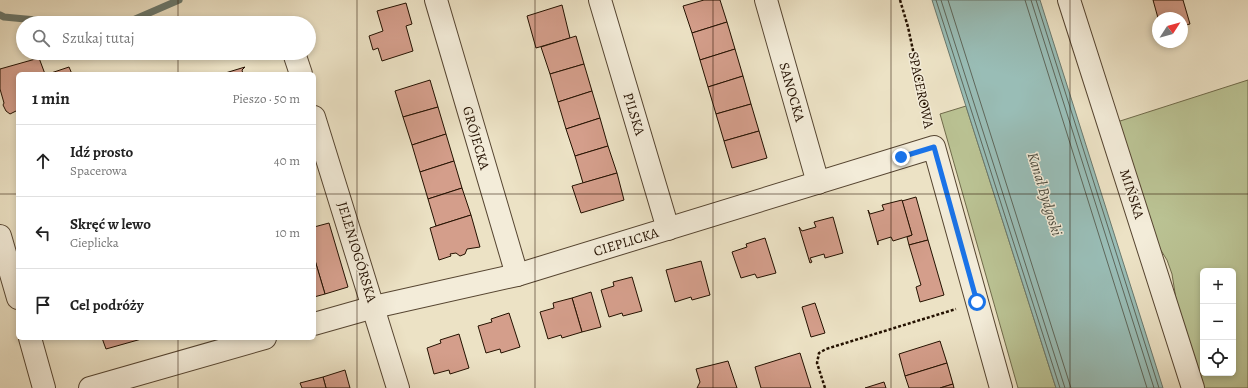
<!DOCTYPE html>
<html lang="pl">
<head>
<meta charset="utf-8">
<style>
	:root { --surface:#fff; --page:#f2f2f2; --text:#222; --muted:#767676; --line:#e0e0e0 }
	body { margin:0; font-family:Alegreya,serif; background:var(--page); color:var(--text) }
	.controls { position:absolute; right:12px; bottom:12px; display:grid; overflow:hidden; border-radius:6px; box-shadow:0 2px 6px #0003 }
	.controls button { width:36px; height:36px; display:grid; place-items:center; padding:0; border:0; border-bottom:1px solid var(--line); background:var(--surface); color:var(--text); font:20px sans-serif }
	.compass { position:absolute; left:1152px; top:12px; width:36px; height:36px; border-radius:50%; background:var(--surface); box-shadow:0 2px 6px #0003; rotate:54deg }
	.stop { position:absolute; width:12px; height:12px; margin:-9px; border:3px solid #1a73e8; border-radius:50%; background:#fff }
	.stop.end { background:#1a73e8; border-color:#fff; box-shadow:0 1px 4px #0008 }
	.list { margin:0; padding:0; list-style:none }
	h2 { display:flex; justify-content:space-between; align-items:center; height:52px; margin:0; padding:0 16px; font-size:17px }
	h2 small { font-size:13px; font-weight:400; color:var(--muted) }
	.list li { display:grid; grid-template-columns:26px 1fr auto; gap:12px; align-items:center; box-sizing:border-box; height:72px; padding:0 16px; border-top:1px solid var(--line) }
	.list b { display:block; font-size:15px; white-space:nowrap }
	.list p { margin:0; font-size:13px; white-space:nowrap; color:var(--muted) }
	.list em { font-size:13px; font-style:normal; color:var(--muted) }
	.icon { flex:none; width:22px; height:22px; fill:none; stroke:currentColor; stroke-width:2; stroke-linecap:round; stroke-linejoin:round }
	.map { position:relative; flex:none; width:1248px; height:388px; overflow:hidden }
	.search { position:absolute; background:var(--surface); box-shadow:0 2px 6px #0003; left:16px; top:16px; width:300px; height:44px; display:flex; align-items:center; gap:10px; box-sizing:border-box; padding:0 14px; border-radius:22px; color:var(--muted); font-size:15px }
	.panel { position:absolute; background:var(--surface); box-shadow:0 2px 6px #0003; left:16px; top:72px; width:300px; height:268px; border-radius:6px }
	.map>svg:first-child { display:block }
	.green { fill:#bac293; stroke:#6f6a4a; fill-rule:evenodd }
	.water { fill:#99bdb6; stroke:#6a786d }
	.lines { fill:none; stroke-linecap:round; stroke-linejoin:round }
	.shore { stroke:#5e675b; stroke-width:1 }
	.stream { stroke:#6a786d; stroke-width:7 }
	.building { fill:#d49e8b; stroke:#241100 }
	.minor-casing { stroke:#564531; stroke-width:24 }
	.path { stroke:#241100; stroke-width:2.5; stroke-dasharray:3 2; stroke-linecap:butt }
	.minor { stroke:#f3ecd9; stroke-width:22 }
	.route { stroke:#1a73e8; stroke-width:5 }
	.grid { fill:none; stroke:#241100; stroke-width:1; stroke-opacity:0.55 }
	.labels { text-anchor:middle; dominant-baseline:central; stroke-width:3; stroke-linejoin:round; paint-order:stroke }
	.street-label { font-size:14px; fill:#241100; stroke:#f3ecd9 }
	.water-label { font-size:15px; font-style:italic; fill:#4d4d40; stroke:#f3ecd9 }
</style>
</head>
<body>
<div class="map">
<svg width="1248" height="388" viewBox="0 0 1248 388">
	<rect width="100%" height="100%" fill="#ece2c5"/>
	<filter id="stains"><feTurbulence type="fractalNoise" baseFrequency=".005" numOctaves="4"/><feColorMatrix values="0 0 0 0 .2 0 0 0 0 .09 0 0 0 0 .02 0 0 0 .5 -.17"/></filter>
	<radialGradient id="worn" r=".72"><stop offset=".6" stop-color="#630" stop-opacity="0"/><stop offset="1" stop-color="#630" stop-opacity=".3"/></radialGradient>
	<g class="green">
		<path d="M 1248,80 L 1248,388 L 1199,388 L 1180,324 L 1172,274 L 1167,260 L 1152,236 L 1117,122 ZM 1203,271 L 1233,271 L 1233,373 L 1203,373 Z"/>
		<path d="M 966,106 L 1056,388 L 1018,388 L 940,114 Z"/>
	</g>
	<path class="water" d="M 932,0 L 1040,0 L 1163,388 L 1056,388 Z"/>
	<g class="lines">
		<g class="shore">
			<path d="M 936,0 L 1060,388"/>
			<path d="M 941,0 L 1065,388"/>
			<path d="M 948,0 L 1071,388"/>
			<path d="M 1025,0 L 1147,388"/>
			<path d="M 1031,0 L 1154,388"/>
			<path d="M 1036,0 L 1159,388"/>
		</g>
		<g class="stream">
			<path d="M 0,15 L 4,17 L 68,23"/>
			<path d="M 126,23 L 179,0"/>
		</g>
	</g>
	<g class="building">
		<path d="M 704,0 L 720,0 L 727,22 L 692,33 L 683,6 Z"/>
		<path d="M 1153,0 L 1183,0 L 1190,24 L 1182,26 L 1182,18 L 1158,18 Z"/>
		<path d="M 406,3 L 412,24 L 406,26 L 413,51 L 382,61 L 378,48 L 373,50 L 369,36 L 383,31 L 377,11 Z"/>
		<path d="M 562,5 L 570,38 L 536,48 L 527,16 Z"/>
		<path d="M 727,22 L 735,49 L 700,60 L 692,33 Z"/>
		<path d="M 576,36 L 584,64 L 550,74 L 541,47 Z"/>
		<path d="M 735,49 L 743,76 L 708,87 L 700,60 Z"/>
		<path d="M 39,58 L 45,74 L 18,74 L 18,110 L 10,114 L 6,111 L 3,105 L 4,103 L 0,89 L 0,69 Z"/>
		<path d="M 584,64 L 592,91 L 558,102 L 550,74 Z"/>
		<path d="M 69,67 L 72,74 L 48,74 Z"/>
		<path d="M 245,67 L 242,70 L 243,74 L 222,74 Z"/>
		<path d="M 743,76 L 751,104 L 716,114 L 708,87 Z"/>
		<path d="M 430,80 L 438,107 L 403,117 L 395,91 Z"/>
		<path d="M 592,91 L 600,118 L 566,129 L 558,102 Z"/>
		<path d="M 751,104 L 759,131 L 724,141 L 716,114 Z"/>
		<path d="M 438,107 L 446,134 L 412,145 L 403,117 Z"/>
		<path d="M 600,118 L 608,146 L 575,156 L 566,129 Z"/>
		<path d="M 759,131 L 767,158 L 732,168 L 724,141 Z"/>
		<path d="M 446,134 L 454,161 L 420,172 L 412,145 Z"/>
		<path d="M 608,146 L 617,173 L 583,183 L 575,156 Z"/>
		<path d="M 454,161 L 462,188 L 428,199 L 420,172 Z"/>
		<path d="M 617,173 L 624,200 L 581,213 L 572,186 Z"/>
		<path d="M 462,188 L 471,215 L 436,226 L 428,199 Z"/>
		<path d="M 916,197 L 928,240 L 909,245 L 907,237 L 912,235 L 902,201 Z"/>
		<path d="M 902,200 L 912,235 L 893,241 L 891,237 L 878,241 L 878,245 L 868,210 L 870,214 L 884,210 L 882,205 Z"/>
		<path d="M 471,215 L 480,247 L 467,249 L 465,254 L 460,256 L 456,253 L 450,254 L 451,256 L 439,260 L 430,228 Z"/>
		<path d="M 833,217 L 843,253 L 825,258 L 824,254 L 810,258 L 812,262 L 810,263 L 799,227 L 802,231 L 816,227 L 814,222 Z"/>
		<path d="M 329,223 L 348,287 L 325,294 L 314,257 L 314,227 Z"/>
		<path d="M 765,238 L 776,273 L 757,278 L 755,274 L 741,278 L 732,252 L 747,247 L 746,244 Z"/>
		<path d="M 928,240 L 944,295 L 920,302 L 916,287 L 921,285 L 909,245 Z"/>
		<path d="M 314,257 L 325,294 L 314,297 Z"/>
		<path d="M 701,261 L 710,295 L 692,300 L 691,297 L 675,302 L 666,270 Z"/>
		<path d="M 632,277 L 642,311 L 623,316 L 622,313 L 609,317 L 601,290 L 614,286 L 613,282 Z"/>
		<path d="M 591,292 L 601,327 L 582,332 L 572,298 Z"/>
		<path d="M 572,298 L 582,332 L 562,338 L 561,335 L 548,339 L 540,312 L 554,308 L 553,303 Z"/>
		<path d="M 815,303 L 825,333 L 811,337 L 802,307 Z"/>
		<path d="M 509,313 L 520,347 L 501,353 L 500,349 L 486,353 L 478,326 L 492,322 L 491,319 Z"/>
		<path d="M 459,334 L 469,368 L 450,374 L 449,370 L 434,374 L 427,348 L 441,343 L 440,340 Z"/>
		<path d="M 102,338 L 145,338 L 106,349 Z"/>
		<path d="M 940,341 L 947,363 L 905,376 L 899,354 Z"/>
		<path d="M 800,353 L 811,388 L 761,388 L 755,367 Z"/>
		<path d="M 728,361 L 737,388 L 697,388 L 700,382 L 696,369 Z"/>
		<path d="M 947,363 L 953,384 L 940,388 L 909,388 L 905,376 Z"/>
		<path d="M 345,370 L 350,388 L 326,388 L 323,377 Z"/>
		<path d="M 323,377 L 326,388 L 302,388 L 300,383 Z"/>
		<path d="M 884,382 L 886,388 L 865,388 Z"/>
		<path d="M 953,384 L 954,388 L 940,388 Z"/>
	</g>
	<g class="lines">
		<defs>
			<g id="minor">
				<path d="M 436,0 L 517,275"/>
				<path d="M 600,0 L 668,229"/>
				<path d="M 766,0 L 818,183"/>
				<path d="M 1069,0 L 1193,388"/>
				<path d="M 294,53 L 301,74"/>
				<path d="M 314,117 L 398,388"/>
				<path d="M 0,236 L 18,298"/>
				<path d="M 314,324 L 374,307 L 517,275 L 934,147 L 1001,388"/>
				<path d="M 30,338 L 44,388"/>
				<path d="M 90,388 L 265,338"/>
			</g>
		</defs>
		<use href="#minor" class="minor-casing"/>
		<g class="path">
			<path d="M 900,0 L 908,27 L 929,125"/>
			<path d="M 825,388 L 817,363 L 819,353 L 826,349 L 956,309"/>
		</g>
		<use href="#minor" class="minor"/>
	</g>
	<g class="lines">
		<path class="route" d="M 901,157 L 934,147 L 977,302"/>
	</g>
	<path class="grid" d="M 178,0 L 178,23M 357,0 L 357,388M 535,0 L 535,388M 713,0 L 713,388M 891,0 L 891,388M 1070,0 L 1070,388M 178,53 L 178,74M 0,194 L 18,194M 314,194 L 1248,194M 178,338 L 178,388"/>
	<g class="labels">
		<g class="street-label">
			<text transform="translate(921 90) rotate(78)">SPACEROWA</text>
			<text transform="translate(792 92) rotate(74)">SANOCKA</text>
			<text transform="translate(634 114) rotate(73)">PILSKA</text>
			<text transform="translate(476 138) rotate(74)">GRÓJECKA</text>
			<text transform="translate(1132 194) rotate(72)">MIŃSKA</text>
			<text transform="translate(626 242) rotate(-17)">CIEPLICKA</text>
			<text transform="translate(357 252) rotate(73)">JELENIOGÓRSKA</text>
		</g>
		<g class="water-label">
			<text transform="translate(1045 194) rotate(73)">Kanał Bydgoski</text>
		</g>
	</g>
	<rect width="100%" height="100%" filter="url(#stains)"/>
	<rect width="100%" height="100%" fill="url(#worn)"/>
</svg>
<div class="controls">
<button>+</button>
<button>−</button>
<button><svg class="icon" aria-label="locate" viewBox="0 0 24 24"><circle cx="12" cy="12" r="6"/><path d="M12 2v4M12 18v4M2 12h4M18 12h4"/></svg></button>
</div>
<svg class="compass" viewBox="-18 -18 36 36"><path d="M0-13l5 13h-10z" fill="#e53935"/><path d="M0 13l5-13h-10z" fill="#767676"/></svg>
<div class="stop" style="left:977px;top:302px"></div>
<div class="stop end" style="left:901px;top:157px"></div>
<div class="search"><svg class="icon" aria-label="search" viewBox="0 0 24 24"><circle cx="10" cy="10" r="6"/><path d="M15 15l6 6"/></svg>Szukaj tutaj</div>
<section class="panel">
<h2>1 min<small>Pieszo · 50 m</small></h2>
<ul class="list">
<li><svg class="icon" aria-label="ahead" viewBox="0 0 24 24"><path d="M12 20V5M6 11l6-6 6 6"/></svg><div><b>Idź prosto</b><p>Spacerowa</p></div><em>40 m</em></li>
<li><svg class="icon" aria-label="left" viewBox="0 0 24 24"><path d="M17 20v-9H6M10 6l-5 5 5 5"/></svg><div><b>Skręć w lewo</b><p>Cieplicka</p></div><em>10 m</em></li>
<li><svg class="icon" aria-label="arrive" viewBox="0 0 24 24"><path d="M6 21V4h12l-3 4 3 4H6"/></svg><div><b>Cel podróży</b></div></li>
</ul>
</section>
</div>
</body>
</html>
